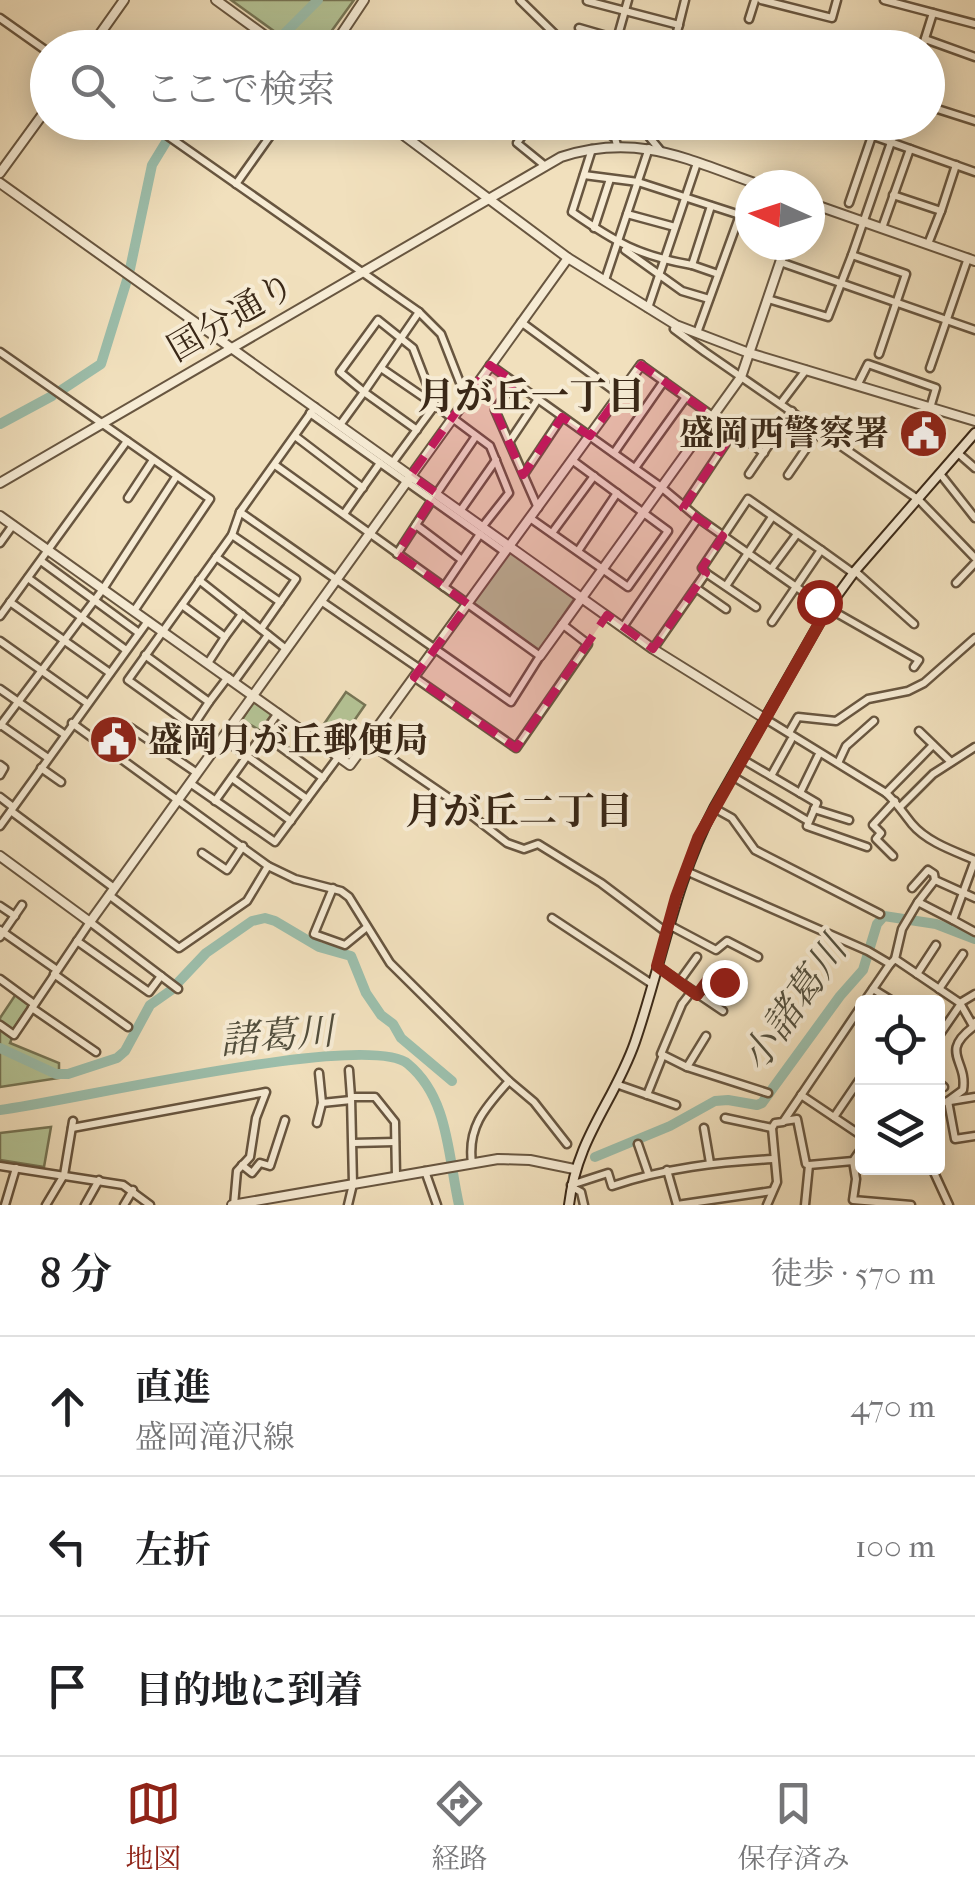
<!DOCTYPE html>
<html lang="ja">
<head>
<meta charset="utf-8">
<style>
	:root { --surface:#fff; --page:#f6f6f6; --text:#202124; --muted:#757577; --line:#e0e0e0; --accent:#8f2418 }
	body { margin:0; font-family:"IM FELL French Canon","Noto Serif JP",serif; background:var(--page); color:var(--text) }
	.controls { position:absolute; right:30px; bottom:30px; display:grid; overflow:hidden; border-radius:10px; box-shadow:0 5px 25px #0003 }
	.controls button { width:90px; height:90px; display:grid; place-items:center; padding:0; border:0; border-bottom:2px solid var(--line); background:var(--surface); color:var(--text); font:50px sans-serif }
	.compass { position:absolute; left:735px; top:170px; width:90px; height:90px; border-radius:50%; background:var(--surface); box-shadow:0 5px 25px #0003; rotate:273deg }
	.stop { position:absolute; width:30px; height:30px; margin:-22px; border:8px solid #8f2418; border-radius:50%; background:#fff }
	.stop.end { background:#8f2418; border-color:#fff; box-shadow:0 2px 10px #0008 }
	.list { margin:0; padding:0; list-style:none }
	h2 { display:flex; justify-content:space-between; align-items:center; height:130px; margin:0; padding:0 40px; font-size:42px }
	h2 small { font-size:32px; font-weight:400; color:var(--muted) }
	.list li { display:grid; grid-template-columns:65px 1fr auto; gap:30px; align-items:center; box-sizing:border-box; height:140px; padding:0 40px; border-top:2px solid var(--line) }
	.list b { display:block; font-size:38px; white-space:nowrap }
	.list p { margin:0; font-size:32px; white-space:nowrap; color:var(--muted) }
	.list em { font-size:32px; font-style:normal; color:var(--muted) }
	.icon { flex:none; width:55px; height:55px; fill:none; stroke:currentColor; stroke-width:2; stroke-linecap:round; stroke-linejoin:round }
	.map { position:relative; flex:none; width:975px; height:1205px; overflow:hidden }
	.search { position:absolute; background:var(--surface); box-shadow:0 5px 25px #0003; left:30px; right:30px; top:30px; height:110px; display:flex; align-items:center; gap:25px; box-sizing:border-box; padding:0 35px; border-radius:55px; color:var(--muted); font-size:38px }
	.sheet { height:550px; background:var(--surface) }
	nav { display:flex; justify-content:space-around; align-items:center; box-sizing:border-box; height:140px; border-top:2px solid var(--line); background:var(--surface); font-size:28px; color:var(--muted) }
	nav a { display:grid; justify-items:center; gap:5px }
	nav .on { color:var(--accent) }
	.map>svg:first-child { display:block }
	.green { fill:#b4c395; stroke:#777656; stroke-width:2.5 }
	.lines { fill:none; stroke-linecap:round; stroke-linejoin:round }
	.river { stroke:#9cbeab; stroke-width:10 }
	.minor-casing { stroke:#685640; stroke-width:11 }
	.tertiary-casing { stroke:#685640; stroke-width:12 }
	.secondary-casing { stroke:#3a2817; stroke-width:12 }
	.minor { stroke:#f6ebd4; stroke-width:6 }
	.tertiary { stroke:#f6ebd4; stroke-width:8 }
	.secondary { stroke:#f6ebd4; stroke-width:8 }
	.route { stroke:#8f2418; stroke-width:12 }
	.marked { fill:#c2185b; fill-opacity:0.2; stroke:#c2185b; stroke-width:8; stroke-dasharray:20 12; stroke-linejoin:round }
	.labels { text-anchor:middle; dominant-baseline:central; stroke-width:8; stroke-linejoin:round; paint-order:stroke }
	.street-label { font-size:35px; fill:#3a2817; stroke:#f6ebd4 }
	.poi-label { font-size:35px; font-weight:bold; fill:#3a2817; stroke:#f6ebd4; text-anchor:end }
	.neighbourhood-label { font-size:38px; font-weight:bold; fill:#3a2817; stroke:#f6ebd4 }
	.water-label { font-size:38px; font-style:italic; fill:#524e3c; stroke:#f6ebd4 }
</style>
</head>
<body>
<div class="map">
<svg width="975" height="1205" viewBox="0 0 975 1205">
	<rect width="100%" height="100%" fill="#f1e0bd"/>
	<filter id="stains"><feTurbulence type="fractalNoise" baseFrequency=".002" numOctaves="4"/><feColorMatrix values="0 0 0 0 .2 0 0 0 0 .09 0 0 0 0 .02 0 0 0 .5 -.17"/></filter>
	<radialGradient id="worn" r=".72"><stop offset=".6" stop-color="#630" stop-opacity="0"/><stop offset="1" stop-color="#630" stop-opacity=".3"/></radialGradient>
	<g class="green">
		<path d="M 231,0 L 354,0 L 320,47 L 296,47 Z"/>
		<path d="M 511,548 L 575,598 L 538,652 L 470,605 Z"/>
		<path d="M 346,692 L 365,705 L 335,748 L 328,744 L 336,732 L 324,724 Z"/>
		<path d="M 255,699 L 276,713 L 263,732 L 242,720 Z"/>
		<path d="M 16,994 L 30,1004 L 12,1031 L 0,1022 L 0,1018 Z"/>
		<path d="M 0,1029 L 12,1038 L 10,1043 L 59,1063 L 59,1078 L 0,1087 Z"/>
		<path d="M 51,1127 L 44,1167 L 0,1160 L 0,1133 Z"/>
	</g>
	<g class="lines">
		<g class="river">
			<path d="M 270,48 L 318,0"/>
			<path d="M 174,135 L 187,122"/>
			<path d="M 130,269 L 152,165 L 166,142"/>
			<path d="M 60,391 L 101,364 L 127,280"/>
			<path d="M 0,424 L 52,396"/>
			<path d="M 0,1048 L 56,1074 L 68,1074 L 117,1058 L 125,1051 L 150,1005 L 170,991 L 206,953 L 252,921 L 265,918 L 275,921 L 319,947 L 351,956 L 366,993 L 381,1015 L 393,1024 L 401,1038 L 452,1081"/>
			<path d="M 0,1110 C 67,1102 368,1030 408,1064 C 449,1098 448,1157 459,1205"/>
			<path d="M 595,1157 L 670,1126 L 715,1101 L 728,1100 L 757,1105 L 762,1103 L 840,996 L 863,970 L 877,924 L 884,916 L 936,924 L 975,939"/>
		</g>
		<defs>
			<g id="minor">
				<path d="M 520,0 L 569,48"/>
				<path d="M 761,0 L 832,18 L 837,0"/>
				<path d="M 884,0 L 975,24"/>
				<path d="M 587,1 L 679,25"/>
				<path d="M 0,18 L 48,52"/>
				<path d="M 749,19 L 755,0"/>
				<path d="M 579,28 L 617,39 L 628,0"/>
				<path d="M 925,39 L 975,57"/>
				<path d="M 615,48 L 617,39 L 649,48"/>
				<path d="M 673,48 L 685,0"/>
				<path d="M 922,48 L 933,13"/>
				<path d="M 928,106 L 975,121"/>
				<path d="M 148,122 L 419,312 L 441,334 L 466,398"/>
				<path d="M 532,122 L 517,143 L 544,165"/>
				<path d="M 593,122 L 615,138 L 617,145"/>
				<path d="M 637,122 L 660,150"/>
				<path d="M 834,122 L 975,172"/>
				<path d="M 592,149 L 572,212 C 615,242 639,256 692,265 L 711,206"/>
				<path d="M 584,175 L 638,182 L 740,215 L 697,333"/>
				<path d="M 236,184 L 280,122"/>
				<path d="M 893,195 L 941,211 L 956,165"/>
				<path d="M 849,203 L 872,136"/>
				<path d="M 627,214 L 675,227"/>
				<path d="M 594,228 L 610,179"/>
				<path d="M 882,228 L 910,149"/>
				<path d="M 928,244 L 941,211"/>
				<path d="M 625,250 L 682,291 L 709,299"/>
				<path d="M 780,262 L 975,330"/>
				<path d="M 692,265 L 718,274"/>
				<path d="M 605,280 L 649,148"/>
				<path d="M 768,299 L 828,317 L 852,255"/>
				<path d="M 648,308 L 697,163"/>
				<path d="M 521,322 L 620,395"/>
				<path d="M 676,325 L 674,329 L 705,352 L 919,500 L 975,558"/>
				<path d="M 0,352 L 210,499 L 134,611"/>
				<path d="M 879,354 L 906,274 L 852,255 L 898,122"/>
				<path d="M 490,365 L 661,487 L 698,518 L 819,603 L 919,660 L 914,667"/>
				<path d="M 641,365 L 764,453"/>
				<path d="M 381,368 L 435,405 L 393,462"/>
				<path d="M 930,368 L 968,258"/>
				<path d="M 514,382 L 495,410 L 538,508"/>
				<path d="M 858,384 L 868,364 L 936,388 L 930,408"/>
				<path d="M 781,403 L 806,370"/>
				<path d="M 310,413 L 480,534 L 444,587"/>
				<path d="M 340,425 L 364,392 L 340,372 L 378,320 L 413,348 L 435,405 L 490,446 L 509,493 L 483,526"/>
				<path d="M 417,430 L 364,392 L 419,312"/>
				<path d="M 295,436 L 363,488"/>
				<path d="M 510,441 L 538,399"/>
				<path d="M 614,453 L 664,381"/>
				<path d="M 959,454 L 975,468"/>
				<path d="M 635,468 L 686,397"/>
				<path d="M 524,474 L 562,417"/>
				<path d="M 749,474 L 792,411"/>
				<path d="M 788,475 L 819,430"/>
				<path d="M 941,475 L 975,518"/>
				<path d="M 437,493 L 476,436"/>
				<path d="M 128,498 L 153,460"/>
				<path d="M 684,506 L 734,431"/>
				<path d="M 461,510 L 496,460"/>
				<path d="M 240,512 L 511,702 L 540,656 L 275,465"/>
				<path d="M 344,514 L 380,463"/>
				<path d="M 530,518 L 628,587 L 668,531 L 572,460"/>
				<path d="M 416,525 L 462,560"/>
				<path d="M 552,533 L 594,476"/>
				<path d="M 480,534 L 505,552"/>
				<path d="M 232,535 L 296,579 L 261,629"/>
				<path d="M 0,543 L 13,525"/>
				<path d="M 821,550 L 853,573"/>
				<path d="M 578,551 L 617,493"/>
				<path d="M 397,554 L 432,500"/>
				<path d="M 216,557 L 280,602"/>
				<path d="M 41,561 L 139,633"/>
				<path d="M 771,569 L 797,534"/>
				<path d="M 855,571 L 914,624"/>
				<path d="M 706,573 L 702,568 L 748,499 L 821,550 L 772,622"/>
				<path d="M 28,578 L 126,650"/>
				<path d="M 199,580 L 286,649"/>
				<path d="M 956,583 L 975,563"/>
				<path d="M 726,586 L 772,517"/>
				<path d="M 696,588 L 726,609"/>
				<path d="M 321,601 L 420,669"/>
				<path d="M 10,602 L 110,673"/>
				<path d="M 182,605 L 225,637 L 242,614"/>
				<path d="M 0,616 L 127,441"/>
				<path d="M 623,627 L 698,518"/>
				<path d="M 0,641 L 87,703"/>
				<path d="M 653,649 L 706,573 L 756,607"/>
				<path d="M 145,655 L 209,702 L 228,677"/>
				<path d="M 208,663 L 225,637"/>
				<path d="M 414,677 L 516,748 L 588,644 L 562,624"/>
				<path d="M 234,682 L 268,635"/>
				<path d="M 0,689 L 64,734"/>
				<path d="M 764,718 L 886,793 C 897,803 903,813 912,824 C 927,842 954,851 975,860"/>
				<path d="M 72,723 L 268,866 L 295,879 L 341,891 L 349,897 L 390,963 L 509,1081 L 534,1102 L 567,1144"/>
				<path d="M 1,725 L 48,758"/>
				<path d="M 0,726 L 103,589 L 176,477"/>
				<path d="M 193,726 L 209,702"/>
				<path d="M 790,731 L 798,717 L 836,721 L 868,699 L 908,691 L 924,683 L 975,638"/>
				<path d="M 919,731 L 951,762"/>
				<path d="M 263,734 L 323,778"/>
				<path d="M 222,738 L 307,799"/>
				<path d="M 367,742 L 449,798 L 507,843 L 524,849 L 538,844 L 601,883 L 666,932"/>
				<path d="M 217,744 L 128,680 L 232,535 L 240,512 L 315,407"/>
				<path d="M 112,750 L 131,728 L 197,773"/>
				<path d="M 742,759 L 817,803 L 807,826 L 867,847"/>
				<path d="M 839,761 L 846,746 L 874,721"/>
				<path d="M 0,765 L 4,768 L 0,775"/>
				<path d="M 41,768 L 61,782"/>
				<path d="M 732,776 L 808,821"/>
				<path d="M 771,776 L 791,740"/>
				<path d="M 232,778 L 291,821"/>
				<path d="M 190,783 L 275,842 L 339,756"/>
				<path d="M 800,793 L 818,756"/>
				<path d="M 886,793 L 933,745"/>
				<path d="M 0,797 L 13,807"/>
				<path d="M 215,801 L 278,713"/>
				<path d="M 901,806 L 933,774 L 975,747"/>
				<path d="M 714,808 L 732,818 L 755,850 L 880,914"/>
				<path d="M 814,809 L 849,820"/>
				<path d="M 11,811 L 114,888"/>
				<path d="M 0,826 L 148,621"/>
				<path d="M 202,853 L 227,870 L 243,846"/>
				<path d="M 893,856 L 876,839 L 881,833 L 873,825 L 895,801"/>
				<path d="M 686,871 L 868,951 L 890,964 L 895,959 L 960,1003 L 972,1024 L 975,1022"/>
				<path d="M 333,888 L 314,934 L 345,945 L 367,927"/>
				<path d="M 912,888 L 928,870 L 934,874 L 935,880 L 975,898"/>
				<path d="M 109,895 L 179,948 L 247,901 L 268,866"/>
				<path d="M 918,902 L 935,880"/>
				<path d="M 0,906 L 15,916"/>
				<path d="M 552,918 L 652,984"/>
				<path d="M 953,920 L 975,932"/>
				<path d="M 669,925 L 716,950 L 727,941 L 758,957"/>
				<path d="M 0,930 L 57,970"/>
				<path d="M 0,937 L 22,905"/>
				<path d="M 77,941 L 149,992 L 161,976"/>
				<path d="M 895,959 L 902,929 L 918,902 L 953,920 L 975,860"/>
				<path d="M 658,967 L 723,1011"/>
				<path d="M 54,974 L 128,1027"/>
				<path d="M 917,974 L 936,945"/>
				<path d="M 0,979 L 34,1004"/>
				<path d="M 679,982 L 697,957"/>
				<path d="M 873,989 L 894,1002"/>
				<path d="M 939,989 L 963,954"/>
				<path d="M 692,991 L 682,1004 L 661,1054 L 687,1067 L 768,1093"/>
				<path d="M 697,995 L 711,977 L 724,982"/>
				<path d="M 864,1002 L 890,964"/>
				<path d="M 960,1003 L 975,994"/>
				<path d="M 32,1008 L 96,1052"/>
				<path d="M 0,1025 L 14,1035 L 90,922 L 178,989"/>
				<path d="M 973,1027 C 939,1053 968,1060 963,1090 L 948,1101 L 955,1139 L 975,1136"/>
				<path d="M 938,1037 L 960,1005"/>
				<path d="M 687,1067 L 706,1036"/>
				<path d="M 349,1070 L 351,1097"/>
				<path d="M 319,1073 L 322,1103 L 351,1100"/>
				<path d="M 938,1082 L 944,1087"/>
				<path d="M 616,1084 L 676,1105"/>
				<path d="M 647,1095 L 663,1055"/>
				<path d="M 801,1095 L 862,1136"/>
				<path d="M 938,1103 L 975,1097"/>
				<path d="M 834,1117 L 862,1076"/>
				<path d="M 725,1118 L 772,1128"/>
				<path d="M 784,1121 L 797,1119 L 806,1164 L 809,1165 L 853,1161 L 862,1148"/>
				<path d="M 317,1123 L 322,1103"/>
				<path d="M 72,1128 L 266,1092 L 256,1118 L 250,1157 L 237,1171 L 234,1205"/>
				<path d="M 704,1128 L 710,1163"/>
				<path d="M 353,1143 L 395,1142"/>
				<path d="M 638,1144 L 648,1173"/>
				<path d="M 853,1161 L 856,1179 L 853,1200 L 911,1205"/>
				<path d="M 472,1163 C 467,1126 486,1107 509,1081"/>
				<path d="M 242,1165 L 252,1173 L 260,1163 L 270,1166 L 285,1120"/>
				<path d="M 0,1166 L 123,1185 L 150,1205"/>
				<path d="M 932,1168 L 949,1205"/>
				<path d="M 667,1170 L 677,1205"/>
				<path d="M 425,1171 L 437,1205"/>
				<path d="M 571,1185 L 608,1173 L 612,1186 C 665,1168 718,1162 773,1159"/>
				<path d="M 572,1187 L 581,1192 L 584,1205"/>
				<path d="M 5,1205 L 16,1168"/>
				<path d="M 46,1205 L 64,1175 L 73,1121"/>
				<path d="M 85,1205 L 99,1180"/>
				<path d="M 124,1205 L 133,1190"/>
				<path d="M 348,1205 L 353,1184 L 351,1097 L 375,1097 L 395,1122 L 396,1176"/>
				<path d="M 677,1205 L 772,1191"/>
				<path d="M 767,1205 L 777,1182 L 772,1128 L 775,1123 L 783,1122 L 862,1005"/>
				<path d="M 805,1205 L 809,1165"/>
			</g>
			<g id="tertiary">
				<path d="M 216,0 L 282,48"/>
				<path d="M 90,48 L 124,0"/>
				<path d="M 332,48 L 364,0"/>
				<path d="M 386,122 L 568,258 L 676,325 L 749,353 L 975,421"/>
				<path d="M 0,173 L 48,107"/>
				<path d="M 0,183 L 653,649 L 764,718"/>
				<path d="M 810,203 L 975,261"/>
				<path d="M 0,483 L 561,157 C 639,132 688,160 760,185"/>
				<path d="M 0,516 L 350,765 L 641,365"/>
				<path d="M 540,656 L 741,377 L 786,245"/>
				<path d="M 0,856 L 90,922 L 568,258"/>
				<path d="M 232,1205 L 498,1159 L 530,1160 L 574,1169"/>
			</g>
			<path id="secondary" d="M 569,1205 C 577,1137 614,1102 635,1042 C 662,963 675,882 714,808 L 828,608 L 855,571 L 975,433"/>
		</defs>
		<use href="#minor" class="minor-casing"/>
		<use href="#tertiary" class="tertiary-casing"/>
		<use href="#secondary" class="secondary-casing"/>
		<use href="#minor" class="minor"/>
		<use href="#tertiary" class="tertiary"/>
		<use href="#secondary" class="secondary"/>
	</g>
	<g class="lines">
		<path class="route" d="M 724,982 L 711,976 L 697,995 L 657,966 L 676,897 L 698,838 L 828,608 L 819,602"/>
	</g>
	<path class="marked" d="M 490,365 L 514,382 L 495,410 L 523,475 L 562,417 L 590,436 L 641,365 L 734,431 L 683,508 L 723,536 L 702,568 L 706,573 L 653,649 L 607,615 L 516,748 L 414,677 L 468,604 L 397,554 L 436,493 L 411,475 Z"/>
	<defs>
		<symbol id="civic-disc" viewBox="-11 -11 22 22"><circle r="9.5" fill="#8f2418" stroke="#f6ebd4"/><path d="M-.6-6.5H3V-4.5H.6V-3L4-1V1h2V6H-6V1h2V-1L-.6-3ZM-1.2 2.5V6h2.4V2.5Z" fill="#fff"/></symbol>
	</defs>
	<g fill-rule="evenodd">
		<use href="#civic-disc" x="896" y="406" width="55" height="55"/>
		<use href="#civic-disc" x="86" y="712" width="55" height="55"/>
	</g>
	<g class="labels">
		<g class="street-label">
			<text transform="translate(231 317) rotate(-30)">国分通り</text>
		</g>
		<g class="poi-label">
			<text x="889" y="433">盛岡西警察署</text>
			<text x="148" y="740" text-anchor="start">盛岡月が丘郵便局</text>
		</g>
		<g class="neighbourhood-label">
			<text x="531" y="396">月が丘一丁目</text>
			<text x="519" y="811">月が丘二丁目</text>
		</g>
		<g class="water-label">
			<text transform="translate(794 1004) rotate(-55)">小諸葛川</text>
			<text transform="translate(277 1036) rotate(-5)">諸葛川</text>
		</g>
	</g>
	<rect width="100%" height="100%" filter="url(#stains)"/>
	<rect width="100%" height="100%" fill="url(#worn)"/>
</svg>
<div class="controls">
<button><svg class="icon" aria-label="locate" viewBox="0 0 24 24"><circle cx="12" cy="12" r="6"/><path d="M12 2v4M12 18v4M2 12h4M18 12h4"/></svg></button>
<button><svg class="icon" aria-label="layers" viewBox="0 0 24 24"><path d="M12 4l9 5-9 5-9-5zM3 14l9 5 9-5"/></svg></button>
</div>
<svg class="compass" viewBox="-18 -18 36 36"><path d="M0-13l5 13h-10z" fill="#e53935"/><path d="M0 13l5-13h-10z" fill="#757577"/></svg>
<div class="stop" style="left:819px;top:602px"></div>
<div class="stop end" style="left:724px;top:982px"></div>
<div class="search"><svg class="icon" aria-label="search" viewBox="0 0 24 24"><circle cx="10" cy="10" r="6"/><path d="M15 15l6 6"/></svg>ここで検索</div>
</div>
<section class="sheet">
<h2>8 分<small>徒歩 · 570 m</small></h2>
<ul class="list">
<li><svg class="icon" aria-label="ahead" viewBox="0 0 24 24"><path d="M12 20V5M6 11l6-6 6 6"/></svg><div><b>直進</b><p>盛岡滝沢線</p></div><em>470 m</em></li>
<li><svg class="icon" aria-label="left" viewBox="0 0 24 24"><path d="M17 20v-9H6M10 6l-5 5 5 5"/></svg><div><b>左折</b></div><em>100 m</em></li>
<li><svg class="icon" aria-label="arrive" viewBox="0 0 24 24"><path d="M6 21V4h12l-3 4 3 4H6"/></svg><div><b>目的地に到着</b></div></li>
</ul>
</section>
<nav>
<a class="on"><svg class="icon" aria-label="map" viewBox="0 0 24 24"><path d="M3 6l6-2 6 2 6-2v14l-6 2-6-2-6 2zM9 4v14M15 6v14"/></svg>地図</a>
<a><svg class="icon" aria-label="directions" viewBox="0 0 24 24"><path d="M12 3l9 9-9 9-9-9zM9 14v-3h6M13 9l2 2-2 2"/></svg>経路</a>
<a><svg class="icon" aria-label="saved" viewBox="0 0 24 24"><path d="M7 4h10v16l-5-4-5 4z"/></svg>保存済み</a>
</nav>
</body>
</html>
